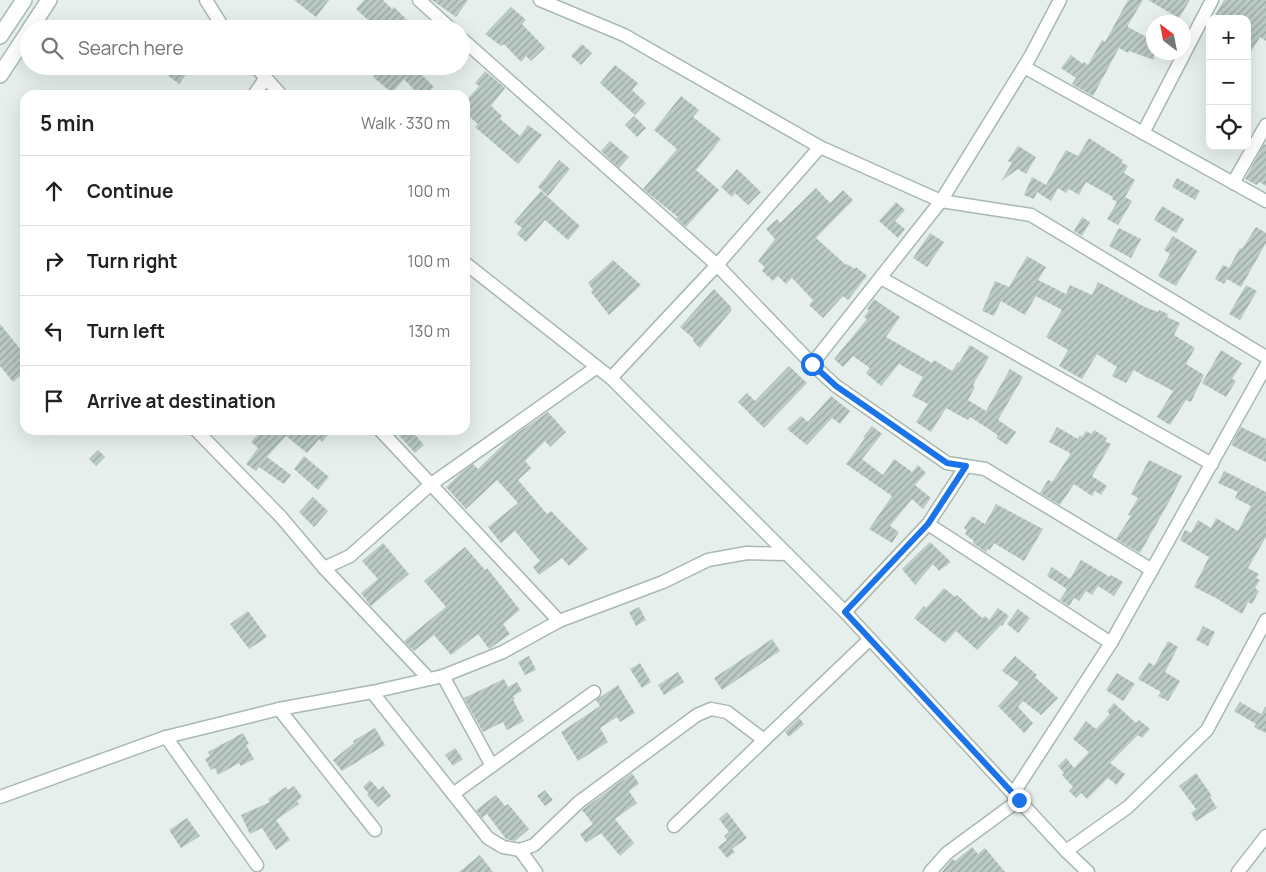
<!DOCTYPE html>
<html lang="en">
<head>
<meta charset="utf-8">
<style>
	:root { --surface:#fff; --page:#f6f6f6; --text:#202124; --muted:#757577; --line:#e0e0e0 }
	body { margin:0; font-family:Manrope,sans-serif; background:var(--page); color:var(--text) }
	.controls { position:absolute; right:15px; top:15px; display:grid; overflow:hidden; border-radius:10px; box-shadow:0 5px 20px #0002 }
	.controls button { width:45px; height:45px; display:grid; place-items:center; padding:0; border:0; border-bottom:1px solid var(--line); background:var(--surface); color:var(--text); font:25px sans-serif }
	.compass { position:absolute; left:1146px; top:15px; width:45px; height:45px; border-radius:50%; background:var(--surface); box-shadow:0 5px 20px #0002; rotate:328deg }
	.stop { position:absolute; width:15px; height:15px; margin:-11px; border:4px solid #1a73e8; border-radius:50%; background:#fff }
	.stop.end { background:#1a73e8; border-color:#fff; box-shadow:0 1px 5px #0008 }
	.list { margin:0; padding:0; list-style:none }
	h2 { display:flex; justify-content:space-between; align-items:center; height:65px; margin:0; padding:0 20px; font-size:21px }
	h2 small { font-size:16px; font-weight:400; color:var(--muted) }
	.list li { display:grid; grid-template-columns:32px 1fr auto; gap:15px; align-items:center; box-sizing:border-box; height:70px; padding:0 20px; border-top:1px solid var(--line) }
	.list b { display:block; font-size:19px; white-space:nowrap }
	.list em { font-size:16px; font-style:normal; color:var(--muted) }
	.icon { flex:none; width:28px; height:28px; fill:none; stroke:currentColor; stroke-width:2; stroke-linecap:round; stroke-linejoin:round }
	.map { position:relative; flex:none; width:1266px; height:872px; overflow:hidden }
	.search { position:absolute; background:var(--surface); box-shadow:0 5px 20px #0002; left:20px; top:20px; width:450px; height:55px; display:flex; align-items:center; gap:12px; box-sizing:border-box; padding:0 18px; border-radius:28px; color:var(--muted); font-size:19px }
	.panel { position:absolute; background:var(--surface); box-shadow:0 5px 20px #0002; left:20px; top:90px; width:450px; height:345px; border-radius:15px }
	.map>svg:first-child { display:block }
	.building { fill:url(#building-hatch) }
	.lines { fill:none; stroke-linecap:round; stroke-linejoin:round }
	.street-casing { stroke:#a8b8b2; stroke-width:15 }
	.secondary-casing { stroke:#a4bbb3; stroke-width:18 }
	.street { stroke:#fff; stroke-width:12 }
	.secondary { stroke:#fff; stroke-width:15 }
	.route { stroke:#1a73e8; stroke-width:6 }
</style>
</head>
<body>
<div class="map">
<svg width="1266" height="872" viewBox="0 0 1266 872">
	<defs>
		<pattern id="building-hatch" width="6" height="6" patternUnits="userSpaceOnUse" patternTransform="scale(1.25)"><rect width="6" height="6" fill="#bbcac4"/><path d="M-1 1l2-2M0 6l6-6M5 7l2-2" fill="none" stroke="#98a6a0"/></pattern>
	</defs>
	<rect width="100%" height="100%" fill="#e6efeb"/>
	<g class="building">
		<path d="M 294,0 L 329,0 L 316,17 Z"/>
		<path d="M 364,0 L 383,0 L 392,9 L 394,7 L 416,29 L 378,29 L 356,9 Z"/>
		<path d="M 432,0 L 468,0 L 456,17 Z"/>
		<path d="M 1128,0 L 1143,0 L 1128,25 L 1128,27 L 1154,41 L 1154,60 L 1129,51 L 1128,53 L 1119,48 L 1093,96 L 1072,84 L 1076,78 L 1061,68 L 1071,55 L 1083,64 L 1084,62 L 1088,65 L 1102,40 L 1105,42 Z"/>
		<path d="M 1148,0 L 1190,0 L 1179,18 Z"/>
		<path d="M 1224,0 L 1266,0 L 1266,41 L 1260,37 L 1247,58 L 1247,19 L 1213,19 Z"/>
		<path d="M 511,7 L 526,20 L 522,24 L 545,48 L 531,61 L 526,56 L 521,62 L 504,44 L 501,46 L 485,34 Z"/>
		<path d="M 582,44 L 592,53 L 581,65 L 571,56 Z"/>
		<path d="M 615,65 L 638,83 L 632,90 L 646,103 L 635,115 L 600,83 Z"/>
		<path d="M 156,66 L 192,66 L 179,84 Z"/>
		<path d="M 382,66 L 413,66 L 434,87 L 426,95 L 419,95 L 404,79 L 392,93 L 373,77 Z"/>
		<path d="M 485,71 L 505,88 L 491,106 L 502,116 L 500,119 L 520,136 L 528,125 L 542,135 L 518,164 L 475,127 L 478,124 L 465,113 L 465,102 L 479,86 L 475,83 Z"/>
		<path d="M 681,96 L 699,110 L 693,117 L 721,139 L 696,170 L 719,190 L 686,227 L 676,218 L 678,217 L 643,189 L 677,149 L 654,130 Z"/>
		<path d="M 634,116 L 646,128 L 637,137 L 625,125 Z"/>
		<path d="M 1089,138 L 1123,160 L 1121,162 L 1128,166 L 1124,173 L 1135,180 L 1125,197 L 1132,201 L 1118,225 L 1107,219 L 1117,202 L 1112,199 L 1113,197 L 1086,182 L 1079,195 L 1069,189 L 1066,193 L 1058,188 L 1051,201 L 1037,192 L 1034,199 L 1024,195 L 1032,177 L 1046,185 L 1066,150 L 1078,156 Z"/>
		<path d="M 610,141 L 629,157 L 619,168 L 601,151 Z"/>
		<path d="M 1264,144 L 1266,145 L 1266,186 L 1259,182 L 1257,185 L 1245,179 Z"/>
		<path d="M 1018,146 L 1036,157 L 1026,174 L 1018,169 L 1001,181 L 1012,163 L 1008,161 Z"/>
		<path d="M 559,160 L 570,169 L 548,196 L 538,187 Z"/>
		<path d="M 737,169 L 761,192 L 748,205 L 735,193 L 732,197 L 721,187 Z"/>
		<path d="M 1177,178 L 1200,191 L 1195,200 L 1172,187 Z"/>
		<path d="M 816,188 L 830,203 L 843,190 L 853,200 L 816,238 L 846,265 L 847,264 L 855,269 L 856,267 L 867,276 L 848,300 L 843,296 L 823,318 L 809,305 L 813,300 L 792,278 L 786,284 L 778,276 L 773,281 L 762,271 L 765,267 L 758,261 L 775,239 L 766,229 L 777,219 L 780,223 Z"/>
		<path d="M 541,191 L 580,226 L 568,240 L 545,220 L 526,242 L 517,234 L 522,228 L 514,222 Z"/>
		<path d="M 896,202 L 905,210 L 895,221 L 905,229 L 898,238 L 879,221 Z"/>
		<path d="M 1162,206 L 1184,219 L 1176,233 L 1154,220 Z"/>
		<path d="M 1082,217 L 1090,222 L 1082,236 L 1074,231 Z"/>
		<path d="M 1256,227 L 1266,233 L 1266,243 L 1241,287 L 1227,279 L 1224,284 L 1215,279 L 1223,265 L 1229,268 L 1240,248 L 1242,249 Z"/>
		<path d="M 1119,228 L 1141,239 L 1131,258 L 1109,246 Z"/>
		<path d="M 930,233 L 944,242 L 927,267 L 913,258 Z"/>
		<path d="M 1173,236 L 1197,251 L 1176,286 L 1158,276 L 1170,254 L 1164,250 Z"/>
		<path d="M 1027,256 L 1046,267 L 1038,280 L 1066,294 L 1070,285 L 1092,295 L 1098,282 L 1145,307 L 1158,312 L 1159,310 L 1168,314 L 1167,317 L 1180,323 L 1174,335 L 1195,348 L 1186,364 L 1204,375 L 1191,402 L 1186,400 L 1170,425 L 1157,417 L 1173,391 L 1149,378 L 1149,379 L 1134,370 L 1126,383 L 1112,376 L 1117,367 L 1097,354 L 1082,379 L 1059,366 L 1068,350 L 1046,337 L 1062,310 L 1036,296 L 1025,315 L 1001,301 L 994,316 L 982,311 L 995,281 L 1009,287 Z"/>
		<path d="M 613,260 L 641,285 L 609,315 L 591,292 L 593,290 L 588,283 Z"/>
		<path d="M 1246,285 L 1257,291 L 1240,320 L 1229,314 Z"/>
		<path d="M 714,289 L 731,307 L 731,311 L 700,348 L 693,341 L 694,339 L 680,327 Z"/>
		<path d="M 874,299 L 900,317 L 886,337 L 932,363 L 934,360 L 952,371 L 958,362 L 959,363 L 970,345 L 989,357 L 973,385 L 975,387 L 968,400 L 986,411 L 1010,369 L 1023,377 L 998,420 L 1016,432 L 1007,445 L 996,438 L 998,436 L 992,431 L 970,417 L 968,420 L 946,408 L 931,432 L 916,422 L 928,404 L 912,396 L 923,377 L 899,364 L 881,386 L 866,373 L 870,368 L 853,356 L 843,367 L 834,359 L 867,319 L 864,317 L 869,310 L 867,309 Z"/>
		<path d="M 0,324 L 25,355 L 25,372 L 13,382 L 0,366 Z"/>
		<path d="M 1221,350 L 1242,363 L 1232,379 L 1236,381 L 1226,397 L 1202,383 Z"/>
		<path d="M 789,366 L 807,383 L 764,428 L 738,402 L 747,393 L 755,401 Z"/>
		<path d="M 831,396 L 850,411 L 840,424 L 832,418 L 807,445 L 787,429 L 801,416 L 808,422 Z"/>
		<path d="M 548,412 L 566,432 L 550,447 L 545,441 L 525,461 L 531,468 L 518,480 L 547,514 L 551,511 L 588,549 L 569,566 L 562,558 L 539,575 L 533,567 L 540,561 L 515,531 L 501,543 L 488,527 L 518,503 L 497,480 L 466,509 L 446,487 L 461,473 L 473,464 L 478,469 L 510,438 Z"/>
		<path d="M 872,426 L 882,434 L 862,459 L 883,475 L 894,459 L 912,472 L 918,465 L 926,473 L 915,485 L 931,498 L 923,509 L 912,499 L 890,526 L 899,532 L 892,543 L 869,529 L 892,496 L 846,464 L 865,438 L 863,437 Z"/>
		<path d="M 1057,427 L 1078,439 L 1080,435 L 1082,437 L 1086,431 L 1091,434 L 1094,430 L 1107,438 L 1105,441 L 1111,444 L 1092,476 L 1107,486 L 1101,495 L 1095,491 L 1092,496 L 1074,484 L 1060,505 L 1040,493 L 1048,480 L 1052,482 L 1070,455 L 1070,453 L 1049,442 Z"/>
		<path d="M 1241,427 L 1266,439 L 1266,462 L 1231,445 Z"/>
		<path d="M 262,430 L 332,430 L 322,442 L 319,439 L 307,453 L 286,436 L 267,457 L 291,475 L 284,484 L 259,467 L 256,471 L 246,464 L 258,448 L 251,442 Z"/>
		<path d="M 394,430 L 411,430 L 424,445 L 415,453 Z"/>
		<path d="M 98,450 L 105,457 L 96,466 L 89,459 Z"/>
		<path d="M 304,456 L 329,477 L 318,490 L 294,469 Z"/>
		<path d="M 1149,460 L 1182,476 L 1170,500 L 1140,553 L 1116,539 L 1131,516 L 1128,515 L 1138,498 L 1131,494 Z"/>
		<path d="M 1224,471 L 1266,492 L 1266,537 L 1248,568 L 1259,574 L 1256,578 L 1260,580 L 1255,588 L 1259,591 L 1252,604 L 1248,602 L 1242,614 L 1216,598 L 1194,587 L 1209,557 L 1180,540 L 1185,530 L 1191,533 L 1198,520 L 1211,528 L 1216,518 L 1238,531 L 1251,506 L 1235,498 L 1238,492 L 1218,483 Z"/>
		<path d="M 313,497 L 328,511 L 314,527 L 299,512 Z"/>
		<path d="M 996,504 L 1043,529 L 1024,561 L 994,543 L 990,550 L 987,549 L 986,552 L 973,543 L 974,541 L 965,534 L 967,531 L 964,528 L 972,516 L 985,524 Z"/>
		<path d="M 930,542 L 951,562 L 939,571 L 933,564 L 915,585 L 902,569 Z"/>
		<path d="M 383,543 L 409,574 L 371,606 L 361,593 L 378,579 L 362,561 Z"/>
		<path d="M 465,547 L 485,570 L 487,568 L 520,610 L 503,624 L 510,634 L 489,649 L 478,634 L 451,655 L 434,635 L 414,651 L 404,641 L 446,607 L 424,581 Z"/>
		<path d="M 1081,560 L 1110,577 L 1111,575 L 1123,582 L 1114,596 L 1098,586 L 1092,595 L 1086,591 L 1079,601 L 1074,598 L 1069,606 L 1060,600 L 1067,589 L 1047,576 L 1052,567 L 1070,579 Z"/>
		<path d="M 944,588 L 955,597 L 957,595 L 982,618 L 985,616 L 989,620 L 998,608 L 1009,616 L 1002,626 L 1001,625 L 977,650 L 956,631 L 945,643 L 914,618 L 924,606 L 926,608 Z"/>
		<path d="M 639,607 L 646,620 L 636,626 L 629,612 Z"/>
		<path d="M 1018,609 L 1030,618 L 1018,633 L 1007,624 Z"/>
		<path d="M 248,611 L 267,637 L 249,649 L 230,624 Z"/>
		<path d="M 1203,626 L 1215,632 L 1208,646 L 1196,640 Z"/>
		<path d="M 772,639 L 780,651 L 722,690 L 714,678 Z"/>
		<path d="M 1168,641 L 1178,647 L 1165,672 L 1180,681 L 1168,701 L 1158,696 L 1161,692 L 1138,679 L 1149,662 L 1154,666 Z"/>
		<path d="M 529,656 L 536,670 L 525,675 L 518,662 Z"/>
		<path d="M 1015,656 L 1037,675 L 1035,677 L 1058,698 L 1041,715 L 1023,701 L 1018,707 L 1033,723 L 1024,733 L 998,706 L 1019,683 L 1002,671 Z"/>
		<path d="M 640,663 L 651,682 L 642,688 L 630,669 Z"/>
		<path d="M 678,672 L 684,682 L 664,695 L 658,685 Z"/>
		<path d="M 1117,673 L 1135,684 L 1123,701 L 1106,690 Z"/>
		<path d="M 504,679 L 508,687 L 517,682 L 522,691 L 513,696 L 515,699 L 513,700 L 524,721 L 507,730 L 503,722 L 483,732 L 464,698 Z"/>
		<path d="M 618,685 L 635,713 L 620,722 L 617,717 L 600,728 L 608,742 L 578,761 L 561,732 L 600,706 L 596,700 Z"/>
		<path d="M 1240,702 L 1261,714 L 1266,706 L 1266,733 L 1254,727 L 1256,724 L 1234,711 Z"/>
		<path d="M 1114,703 L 1136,723 L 1139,720 L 1150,729 L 1142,738 L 1138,735 L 1110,763 L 1125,774 L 1117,785 L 1108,778 L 1087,799 L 1081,793 L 1076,798 L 1069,791 L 1073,787 L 1062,775 L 1064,773 L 1058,766 L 1066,758 L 1074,768 L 1089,752 L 1073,739 L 1086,721 L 1096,729 L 1110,714 L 1107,711 Z"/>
		<path d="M 799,718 L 804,724 L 789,737 L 785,732 Z"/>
		<path d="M 375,728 L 385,745 L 342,771 L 333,760 L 354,743 L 353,741 Z"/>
		<path d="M 243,733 L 249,744 L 246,745 L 254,759 L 241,766 L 239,763 L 218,775 L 215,768 L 211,770 L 205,759 L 210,756 L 208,752 Z"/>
		<path d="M 455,748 L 463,759 L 453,766 L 445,755 Z"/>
		<path d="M 632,773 L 639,784 L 629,791 L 637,803 L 615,819 L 634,843 L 620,856 L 601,833 L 586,843 L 580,834 L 593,824 L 582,810 Z"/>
		<path d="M 1196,773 L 1212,796 L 1210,797 L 1217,808 L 1196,821 L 1191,813 L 1196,809 L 1179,786 Z"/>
		<path d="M 370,780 L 379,790 L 383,786 L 391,796 L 378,807 L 367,795 L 369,794 L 363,787 Z"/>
		<path d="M 294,786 L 302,797 L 297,801 L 299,804 L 276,820 L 290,840 L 276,850 L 262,828 L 250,834 L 241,815 L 270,802 L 268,799 L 286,787 L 288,790 Z"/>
		<path d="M 545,790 L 553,800 L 545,806 L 537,796 Z"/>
		<path d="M 496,795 L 505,806 L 508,804 L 529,829 L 515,841 L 506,839 L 487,814 L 482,818 L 476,810 Z"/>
		<path d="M 727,812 L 747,838 L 732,849 L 735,852 L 727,858 L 718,847 L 727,840 L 724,836 L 729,832 L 719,819 Z"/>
		<path d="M 187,818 L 200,836 L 181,848 L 169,830 Z"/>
		<path d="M 972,847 L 978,854 L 985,848 L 1005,872 L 942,872 L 952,859 L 955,861 Z"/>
		<path d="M 480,855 L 493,872 L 459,872 Z"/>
	</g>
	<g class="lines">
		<defs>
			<g id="street">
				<path d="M 206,0 L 224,29"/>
				<path d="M 419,0 L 451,29"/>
				<path d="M 540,0 L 624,35 L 820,147 L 941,201 L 1031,215 L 1266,357"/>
				<path d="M 461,38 L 717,265 L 812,364 L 836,386 L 947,463 L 985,469 L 1152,570"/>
				<path d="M 255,66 L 281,95"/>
				<path d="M 1024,67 L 1266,201"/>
				<path d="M 254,95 L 265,79"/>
				<path d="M 1143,133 L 1212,0"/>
				<path d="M 1233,183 L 1266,125"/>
				<path d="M 465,263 L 611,378 L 845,612 L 1066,851 L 1088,872"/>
				<path d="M 881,278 L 1212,464"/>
				<path d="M 812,364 L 941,201 L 1030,57 L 1060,0"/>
				<path d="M 611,378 L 717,265 L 820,147"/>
				<path d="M 196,430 L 281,517 L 324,568 L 429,679"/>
				<path d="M 380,430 L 559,621 L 663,582 L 708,560 L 747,553 L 787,554"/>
				<path d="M 928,524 L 1111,643 L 1266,366"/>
				<path d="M 324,568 L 350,556 L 430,485 L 597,367"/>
				<path d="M 845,612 L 928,524 L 966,466"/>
				<path d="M 443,676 L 492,766"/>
				<path d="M 372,692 L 488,838 L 503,847 L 520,850 L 534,845 L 579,802 L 697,715 L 711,709 L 727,712 L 764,740"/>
				<path d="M 279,709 L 375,830"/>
				<path d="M 166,737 L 257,865"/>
				<path d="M 453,794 L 594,692"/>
				<path d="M 1013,794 L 1111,643"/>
				<path d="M 0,797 L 166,737 L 279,709 L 372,692 L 443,676 L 503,652 L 559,621"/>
				<path d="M 674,826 L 870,639"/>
				<path d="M 520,850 L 536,872"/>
				<path d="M 1066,851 L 1128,807 L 1207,730 L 1266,620"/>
				<path d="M 930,872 L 947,853 L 1019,800"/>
				<path d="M 1238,872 L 1266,836"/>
			</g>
			<g id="secondary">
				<path d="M 30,29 L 49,0"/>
				<path d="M 0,36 L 24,0"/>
				<path d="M 0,75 L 29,31"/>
			</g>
		</defs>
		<use href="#street" class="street-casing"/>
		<use href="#secondary" class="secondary-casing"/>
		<use href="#street" class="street"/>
		<use href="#secondary" class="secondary"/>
	</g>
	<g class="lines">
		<path class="route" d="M 812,364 L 836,386 L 947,463 L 966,466 L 928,524 L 845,612 L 1019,800"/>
	</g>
</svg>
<div class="controls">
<button>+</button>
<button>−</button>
<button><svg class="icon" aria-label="locate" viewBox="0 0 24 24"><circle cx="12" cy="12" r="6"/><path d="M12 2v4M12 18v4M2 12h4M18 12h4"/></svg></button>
</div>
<svg class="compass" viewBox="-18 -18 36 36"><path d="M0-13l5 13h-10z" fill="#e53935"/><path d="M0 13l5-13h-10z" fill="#757577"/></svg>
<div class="stop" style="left:812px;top:364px"></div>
<div class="stop end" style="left:1019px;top:800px"></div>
<div class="search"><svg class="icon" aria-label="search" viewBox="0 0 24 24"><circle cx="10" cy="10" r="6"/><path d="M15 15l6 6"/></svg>Search here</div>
<section class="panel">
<h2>5 min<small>Walk · 330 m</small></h2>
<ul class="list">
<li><svg class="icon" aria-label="ahead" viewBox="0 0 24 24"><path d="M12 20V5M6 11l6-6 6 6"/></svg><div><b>Continue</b></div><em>100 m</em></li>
<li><svg class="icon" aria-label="right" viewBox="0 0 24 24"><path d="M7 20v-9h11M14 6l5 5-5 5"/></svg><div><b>Turn right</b></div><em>100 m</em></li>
<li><svg class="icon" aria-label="left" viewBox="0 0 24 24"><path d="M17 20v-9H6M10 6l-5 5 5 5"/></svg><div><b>Turn left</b></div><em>130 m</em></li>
<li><svg class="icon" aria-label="arrive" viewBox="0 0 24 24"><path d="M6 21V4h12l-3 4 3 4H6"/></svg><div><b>Arrive at destination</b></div></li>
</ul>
</section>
</div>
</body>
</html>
